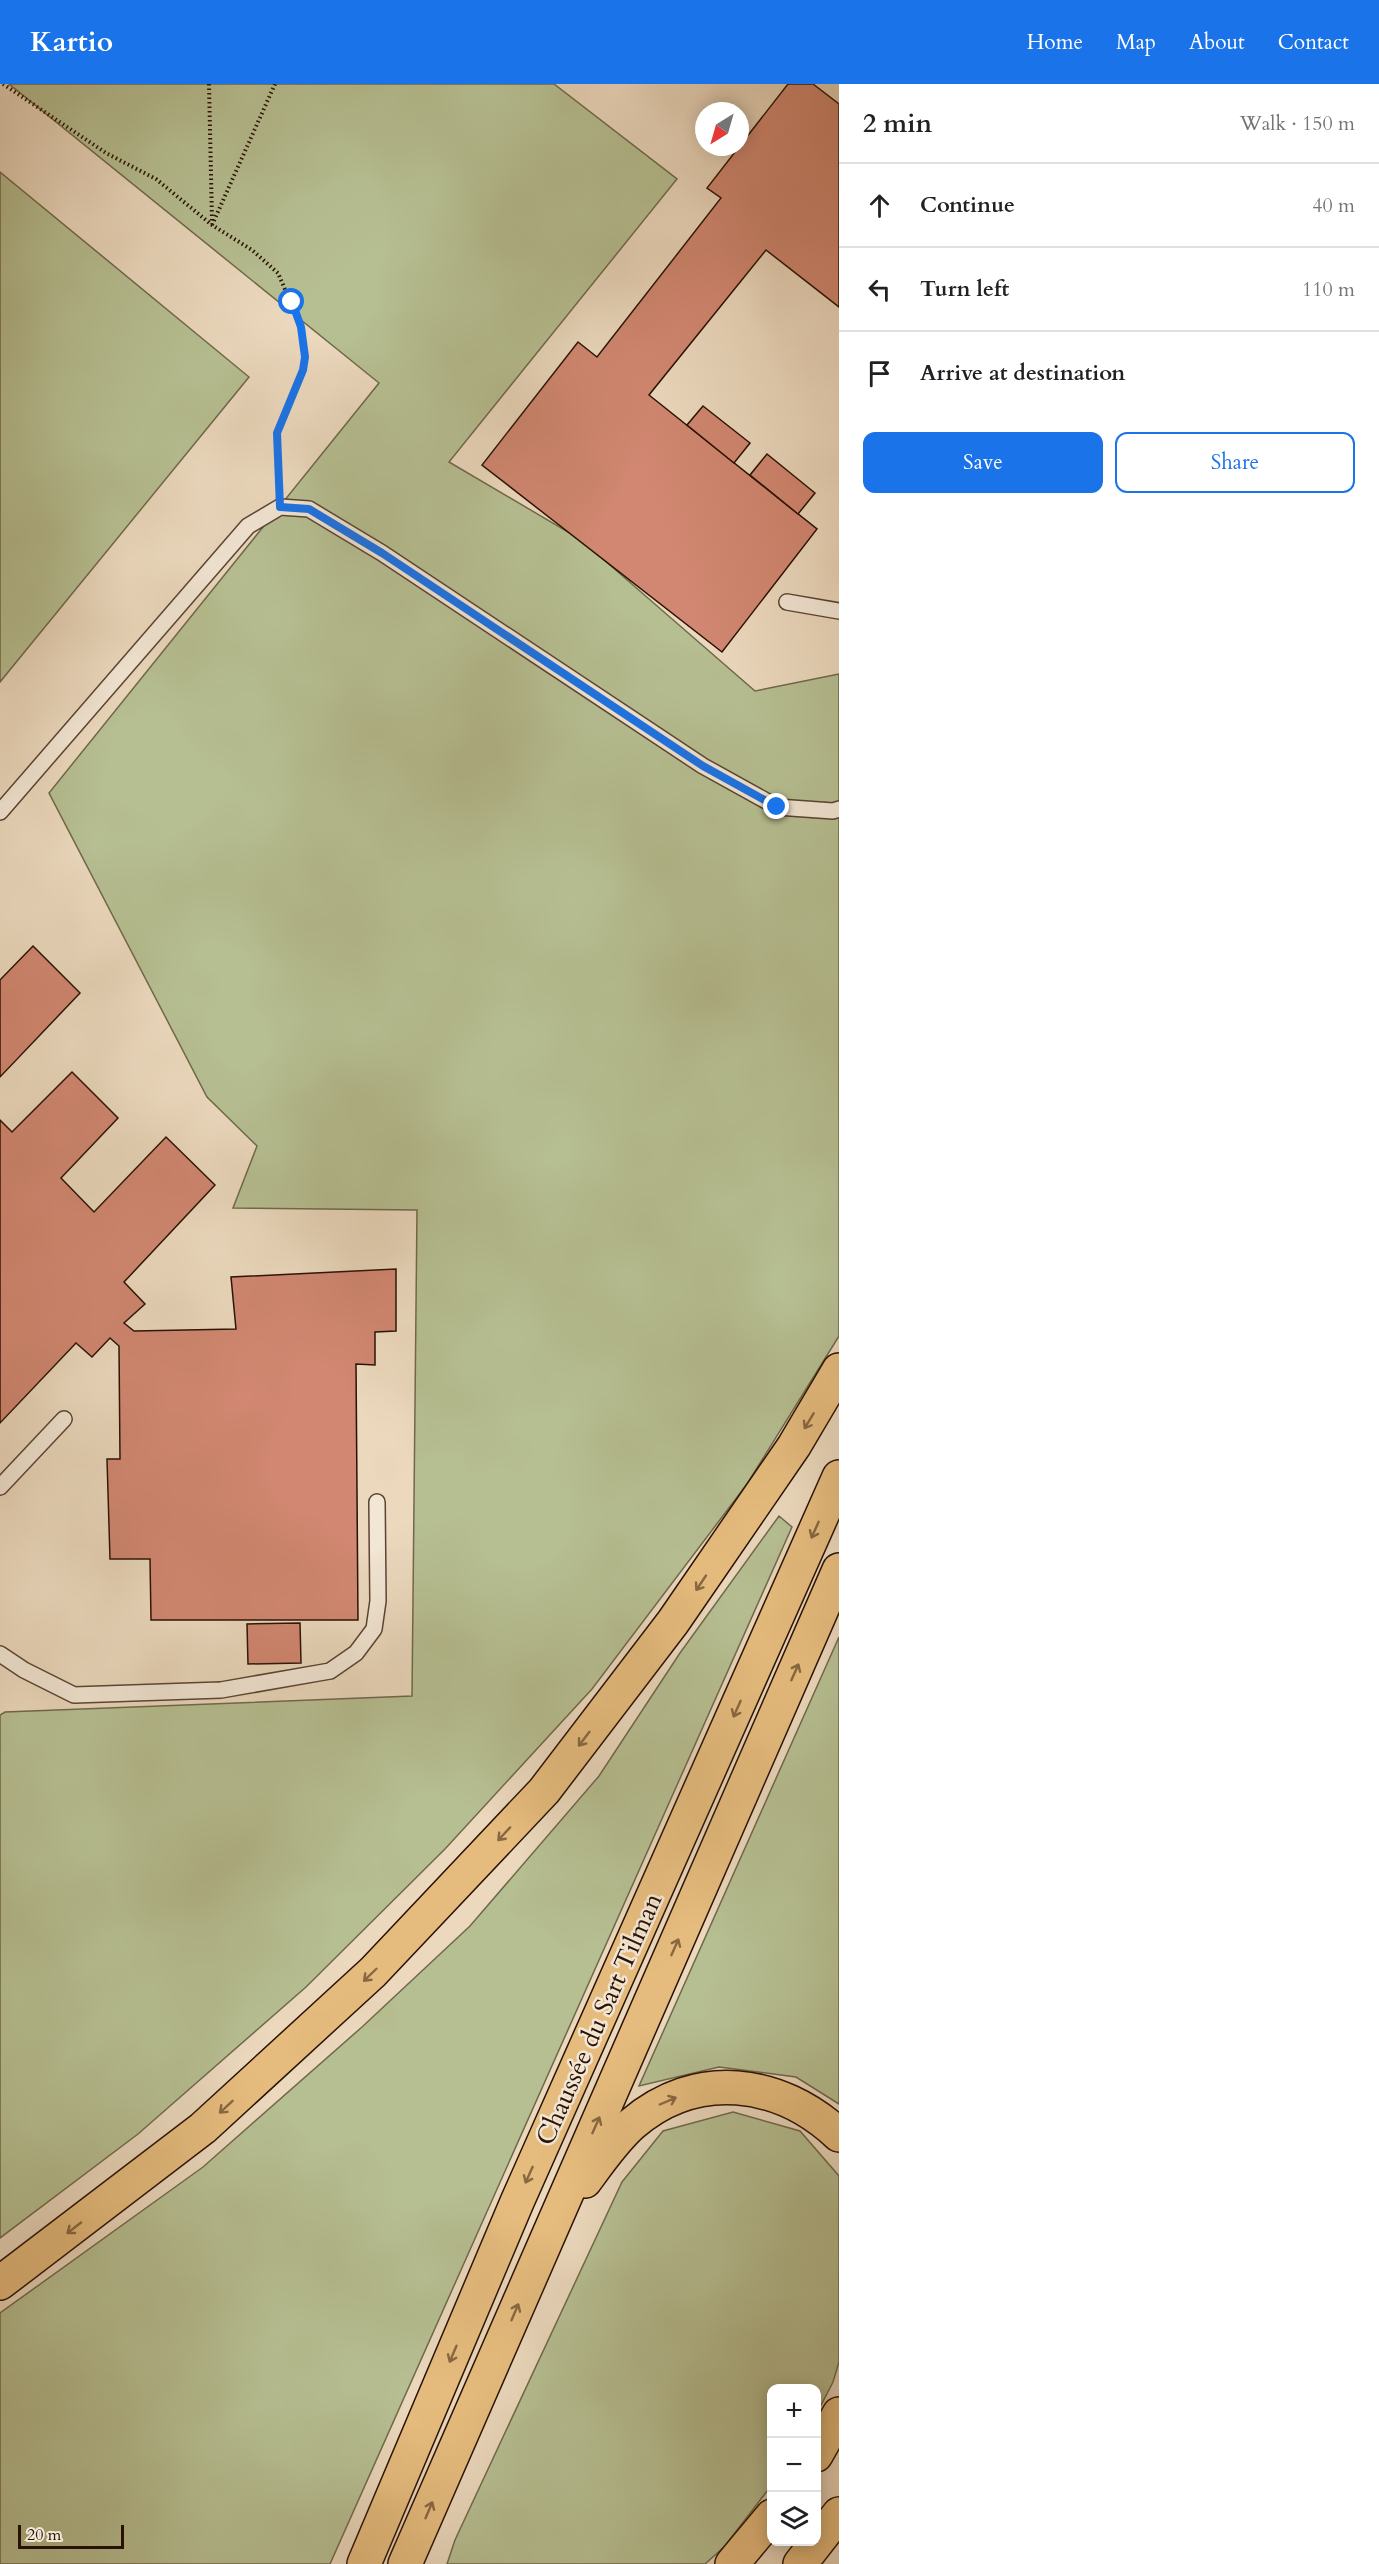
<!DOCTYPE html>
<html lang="en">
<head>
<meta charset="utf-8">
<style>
	:root { --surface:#fff; --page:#f6f6f6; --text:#202124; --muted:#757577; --line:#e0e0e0; --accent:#1a73e8 }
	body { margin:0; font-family:Cardo,serif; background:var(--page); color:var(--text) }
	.controls { position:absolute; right:18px; bottom:18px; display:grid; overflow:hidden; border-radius:12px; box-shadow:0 3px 15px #0003 }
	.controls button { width:54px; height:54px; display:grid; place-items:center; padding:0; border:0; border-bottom:2px solid var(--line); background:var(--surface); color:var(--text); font:30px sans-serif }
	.compass { position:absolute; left:695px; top:18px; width:54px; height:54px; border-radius:50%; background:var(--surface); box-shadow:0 3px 15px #0003; rotate:217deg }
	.scale { position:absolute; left:18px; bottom:15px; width:106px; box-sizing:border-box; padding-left:6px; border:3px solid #291204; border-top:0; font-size:16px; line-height:21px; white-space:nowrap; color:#291204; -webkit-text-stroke:4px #f2e6d4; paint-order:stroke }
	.stop { position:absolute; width:18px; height:18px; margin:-14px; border:4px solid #1a73e8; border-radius:50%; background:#fff }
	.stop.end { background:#1a73e8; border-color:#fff; box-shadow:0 2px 6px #0008 }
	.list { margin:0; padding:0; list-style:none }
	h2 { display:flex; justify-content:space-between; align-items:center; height:78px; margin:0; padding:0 24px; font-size:26px }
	h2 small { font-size:20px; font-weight:400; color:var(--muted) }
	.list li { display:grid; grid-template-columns:39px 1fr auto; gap:18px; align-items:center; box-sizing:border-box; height:84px; padding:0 24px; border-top:2px solid var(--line) }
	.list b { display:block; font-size:22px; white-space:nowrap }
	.list em { font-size:20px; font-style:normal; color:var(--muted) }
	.actions { display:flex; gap:12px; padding:18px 24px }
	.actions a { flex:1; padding:14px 0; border:2px solid var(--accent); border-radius:12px; text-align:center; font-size:21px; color:var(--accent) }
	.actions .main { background:var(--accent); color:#fff }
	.icon { flex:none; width:33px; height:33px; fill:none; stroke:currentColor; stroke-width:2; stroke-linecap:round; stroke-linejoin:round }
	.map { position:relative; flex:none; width:839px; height:2480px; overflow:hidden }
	header { display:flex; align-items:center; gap:36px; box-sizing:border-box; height:84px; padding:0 30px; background:var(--accent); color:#fff }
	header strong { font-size:28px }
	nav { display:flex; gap:33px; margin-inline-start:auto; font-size:21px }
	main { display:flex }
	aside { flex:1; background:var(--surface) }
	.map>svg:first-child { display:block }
	.green { fill:#b6bf92; stroke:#70684b; stroke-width:1.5 }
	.building { fill:#d18771; stroke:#291204; stroke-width:1.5 }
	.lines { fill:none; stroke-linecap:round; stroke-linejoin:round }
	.lane-casing { stroke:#5a4432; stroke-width:18 }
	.highway-casing { stroke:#291204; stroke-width:36 }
	.path { stroke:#291204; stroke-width:4; stroke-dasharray:1.5 3; stroke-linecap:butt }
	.lane { stroke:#f2e6d4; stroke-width:15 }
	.highway { stroke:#e6bc7e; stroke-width:33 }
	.oneway { stroke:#886741 }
	.route { stroke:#1a73e8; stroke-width:8 }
	.labels { text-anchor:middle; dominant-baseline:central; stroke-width:5; stroke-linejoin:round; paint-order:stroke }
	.street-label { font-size:26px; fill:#291204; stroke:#f2e6d4 }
</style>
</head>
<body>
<header>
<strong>Kartio</strong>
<nav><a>Home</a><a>Map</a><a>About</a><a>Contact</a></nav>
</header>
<main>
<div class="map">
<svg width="839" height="2480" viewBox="0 0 839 2480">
	<rect width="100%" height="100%" fill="#ebd8bd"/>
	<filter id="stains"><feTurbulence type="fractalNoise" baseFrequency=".00333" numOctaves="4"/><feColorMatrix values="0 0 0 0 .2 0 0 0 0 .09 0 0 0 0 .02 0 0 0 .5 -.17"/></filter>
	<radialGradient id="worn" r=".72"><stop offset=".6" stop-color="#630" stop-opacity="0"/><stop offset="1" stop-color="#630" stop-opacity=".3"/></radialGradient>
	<g class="green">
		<path d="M 9,0 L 554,0 L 677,95 L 449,378 L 580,455 L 755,607 L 839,590 L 839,1252 L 747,1400 L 592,1605 L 445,1765 L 306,1903 L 138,2050 L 0,2154 L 0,1631 L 5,1628 L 412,1612 L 417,1126 L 233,1124 L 257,1062 L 207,1013 L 49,709 L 379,299 Z"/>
		<path d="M 0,88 L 249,293 L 0,598 Z"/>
		<path d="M 779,1432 L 792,1443 L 330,2480 L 0,2480 L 0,2229 L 203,2083 L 362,1943 L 470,1842 L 599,1692 L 680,1569 Z"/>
		<path d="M 839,1553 L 839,2020 L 796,1993 L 719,1983 L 639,2002 Z"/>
		<path d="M 733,2028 L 800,2047 L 839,2092 L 839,2278 L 833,2298 L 817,2329 L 816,2304 L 772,2304 L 771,2402 L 724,2463 L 705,2480 L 447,2480 L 455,2456 L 622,2098 L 663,2047 Z"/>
	</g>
	<g class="building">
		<path d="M 788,0 L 813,0 L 839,20 L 839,223 L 766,166 L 649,311 L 817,445 L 722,568 L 482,381 L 578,258 L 597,273 L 721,114 L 707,104 Z"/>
		<path d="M 703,322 L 750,359 L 734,379 L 687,341 Z"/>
		<path d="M 767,370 L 815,409 L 798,430 L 750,391 Z"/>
		<path d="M 33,862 L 80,909 L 0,993 L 0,896 Z"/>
		<path d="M 72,988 L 118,1034 L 61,1094 L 94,1128 L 166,1053 L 215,1101 L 124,1198 L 145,1220 L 124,1239 L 134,1247 L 236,1245 L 231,1193 L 396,1185 L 396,1247 L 375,1248 L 375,1281 L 356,1280 L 358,1536 L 151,1536 L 150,1475 L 110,1475 L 107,1375 L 120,1375 L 119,1262 L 110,1254 L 92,1273 L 76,1259 L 0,1339 L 0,1036 L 12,1048 Z"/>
		<path d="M 300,1539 L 301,1579 L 248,1580 L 247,1540 Z"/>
	</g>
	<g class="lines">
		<defs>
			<g id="lane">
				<path d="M 787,518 L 839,527"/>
				<path d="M 0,728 L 248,442 L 280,423 L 309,425 L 382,469 L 703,682 L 777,723 L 833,727 L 839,725"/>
				<path d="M 0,1403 L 64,1335"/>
				<path d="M 0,1570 L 24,1586 L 74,1611 L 221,1606 L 330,1587 L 356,1569 L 374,1545 L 378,1517 L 377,1418"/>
			</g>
			<g id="highway">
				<path d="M 585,2097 C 599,2078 614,2056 632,2040 C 696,1985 779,1995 839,2051"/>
				<path d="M 0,2199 L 203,2044 L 373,1888 L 544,1707 L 673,1538 L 794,1362 L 839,1286"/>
				<path d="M 816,2371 L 839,2330"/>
				<path d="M 364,2480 L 517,2118 L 839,1393"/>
				<path d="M 405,2480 L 839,1486"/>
				<path d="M 732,2480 L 772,2432"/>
				<path d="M 800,2480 L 839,2430"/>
			</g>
		</defs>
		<use href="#lane" class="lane-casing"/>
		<use href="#highway" class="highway-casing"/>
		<g class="path">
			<path d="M 3,0 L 106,69 L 156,95 L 212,141 L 252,166 L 278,189 L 301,243 L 305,273 L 303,286 L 277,349 L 279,398"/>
			<path d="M 209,0 L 212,137"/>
			<path d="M 212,141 L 275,0"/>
		</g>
		<use href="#lane" class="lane"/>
		<use href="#highway" class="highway"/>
	</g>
	<defs><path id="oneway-shaft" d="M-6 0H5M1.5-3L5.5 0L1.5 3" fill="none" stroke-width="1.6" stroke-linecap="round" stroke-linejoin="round" transform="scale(1.5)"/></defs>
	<g class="oneway">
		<use href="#oneway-shaft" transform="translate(809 1337) rotate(121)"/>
		<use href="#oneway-shaft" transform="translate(815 1446) rotate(114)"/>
		<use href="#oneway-shaft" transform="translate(701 1499) rotate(124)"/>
		<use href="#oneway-shaft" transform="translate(795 1588) rotate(-66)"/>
		<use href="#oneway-shaft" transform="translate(737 1625) rotate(114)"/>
		<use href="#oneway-shaft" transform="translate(584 1655) rotate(127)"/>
		<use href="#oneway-shaft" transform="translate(504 1750) rotate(133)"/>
		<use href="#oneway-shaft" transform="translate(675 1863) rotate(-66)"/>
		<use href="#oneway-shaft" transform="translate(370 1891) rotate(136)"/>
		<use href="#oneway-shaft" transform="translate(668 2017) rotate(-23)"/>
		<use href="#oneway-shaft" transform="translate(226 2023) rotate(137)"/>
		<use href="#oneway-shaft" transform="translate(596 2041) rotate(-66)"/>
		<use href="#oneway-shaft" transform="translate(529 2091) rotate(114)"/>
		<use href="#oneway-shaft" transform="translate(74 2144) rotate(142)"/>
		<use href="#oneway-shaft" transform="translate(515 2228) rotate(-67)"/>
		<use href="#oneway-shaft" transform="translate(453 2270) rotate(113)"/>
		<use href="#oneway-shaft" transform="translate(429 2426) rotate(-67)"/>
	</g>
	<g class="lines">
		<path class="route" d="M 292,218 L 301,243 L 305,273 L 303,286 L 277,349 L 280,423 L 309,425 L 382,469 L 703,682 L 777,723"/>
	</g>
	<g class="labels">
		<g class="street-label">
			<text transform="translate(599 1935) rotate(-66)">Chaussée du Sart Tilman</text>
		</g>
	</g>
	<rect width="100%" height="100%" filter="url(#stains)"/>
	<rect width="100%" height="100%" fill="url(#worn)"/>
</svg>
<div class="controls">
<button>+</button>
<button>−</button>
<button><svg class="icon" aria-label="layers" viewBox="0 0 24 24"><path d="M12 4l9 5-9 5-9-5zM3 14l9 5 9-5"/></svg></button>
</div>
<svg class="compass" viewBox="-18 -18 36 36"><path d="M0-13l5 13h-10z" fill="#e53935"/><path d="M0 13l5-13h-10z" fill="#757577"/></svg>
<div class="scale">20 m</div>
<div class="stop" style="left:292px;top:218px"></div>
<div class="stop end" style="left:777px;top:723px"></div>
</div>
<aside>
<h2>2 min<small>Walk · 150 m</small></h2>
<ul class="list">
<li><svg class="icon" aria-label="ahead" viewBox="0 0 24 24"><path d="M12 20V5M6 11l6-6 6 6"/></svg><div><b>Continue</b></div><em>40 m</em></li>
<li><svg class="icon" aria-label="left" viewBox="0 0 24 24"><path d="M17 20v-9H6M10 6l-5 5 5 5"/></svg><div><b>Turn left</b></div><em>110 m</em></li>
<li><svg class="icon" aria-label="arrive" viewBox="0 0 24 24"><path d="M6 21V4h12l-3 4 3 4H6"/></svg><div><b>Arrive at destination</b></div></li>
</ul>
<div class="actions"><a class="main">Save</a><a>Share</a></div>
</aside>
</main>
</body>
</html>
